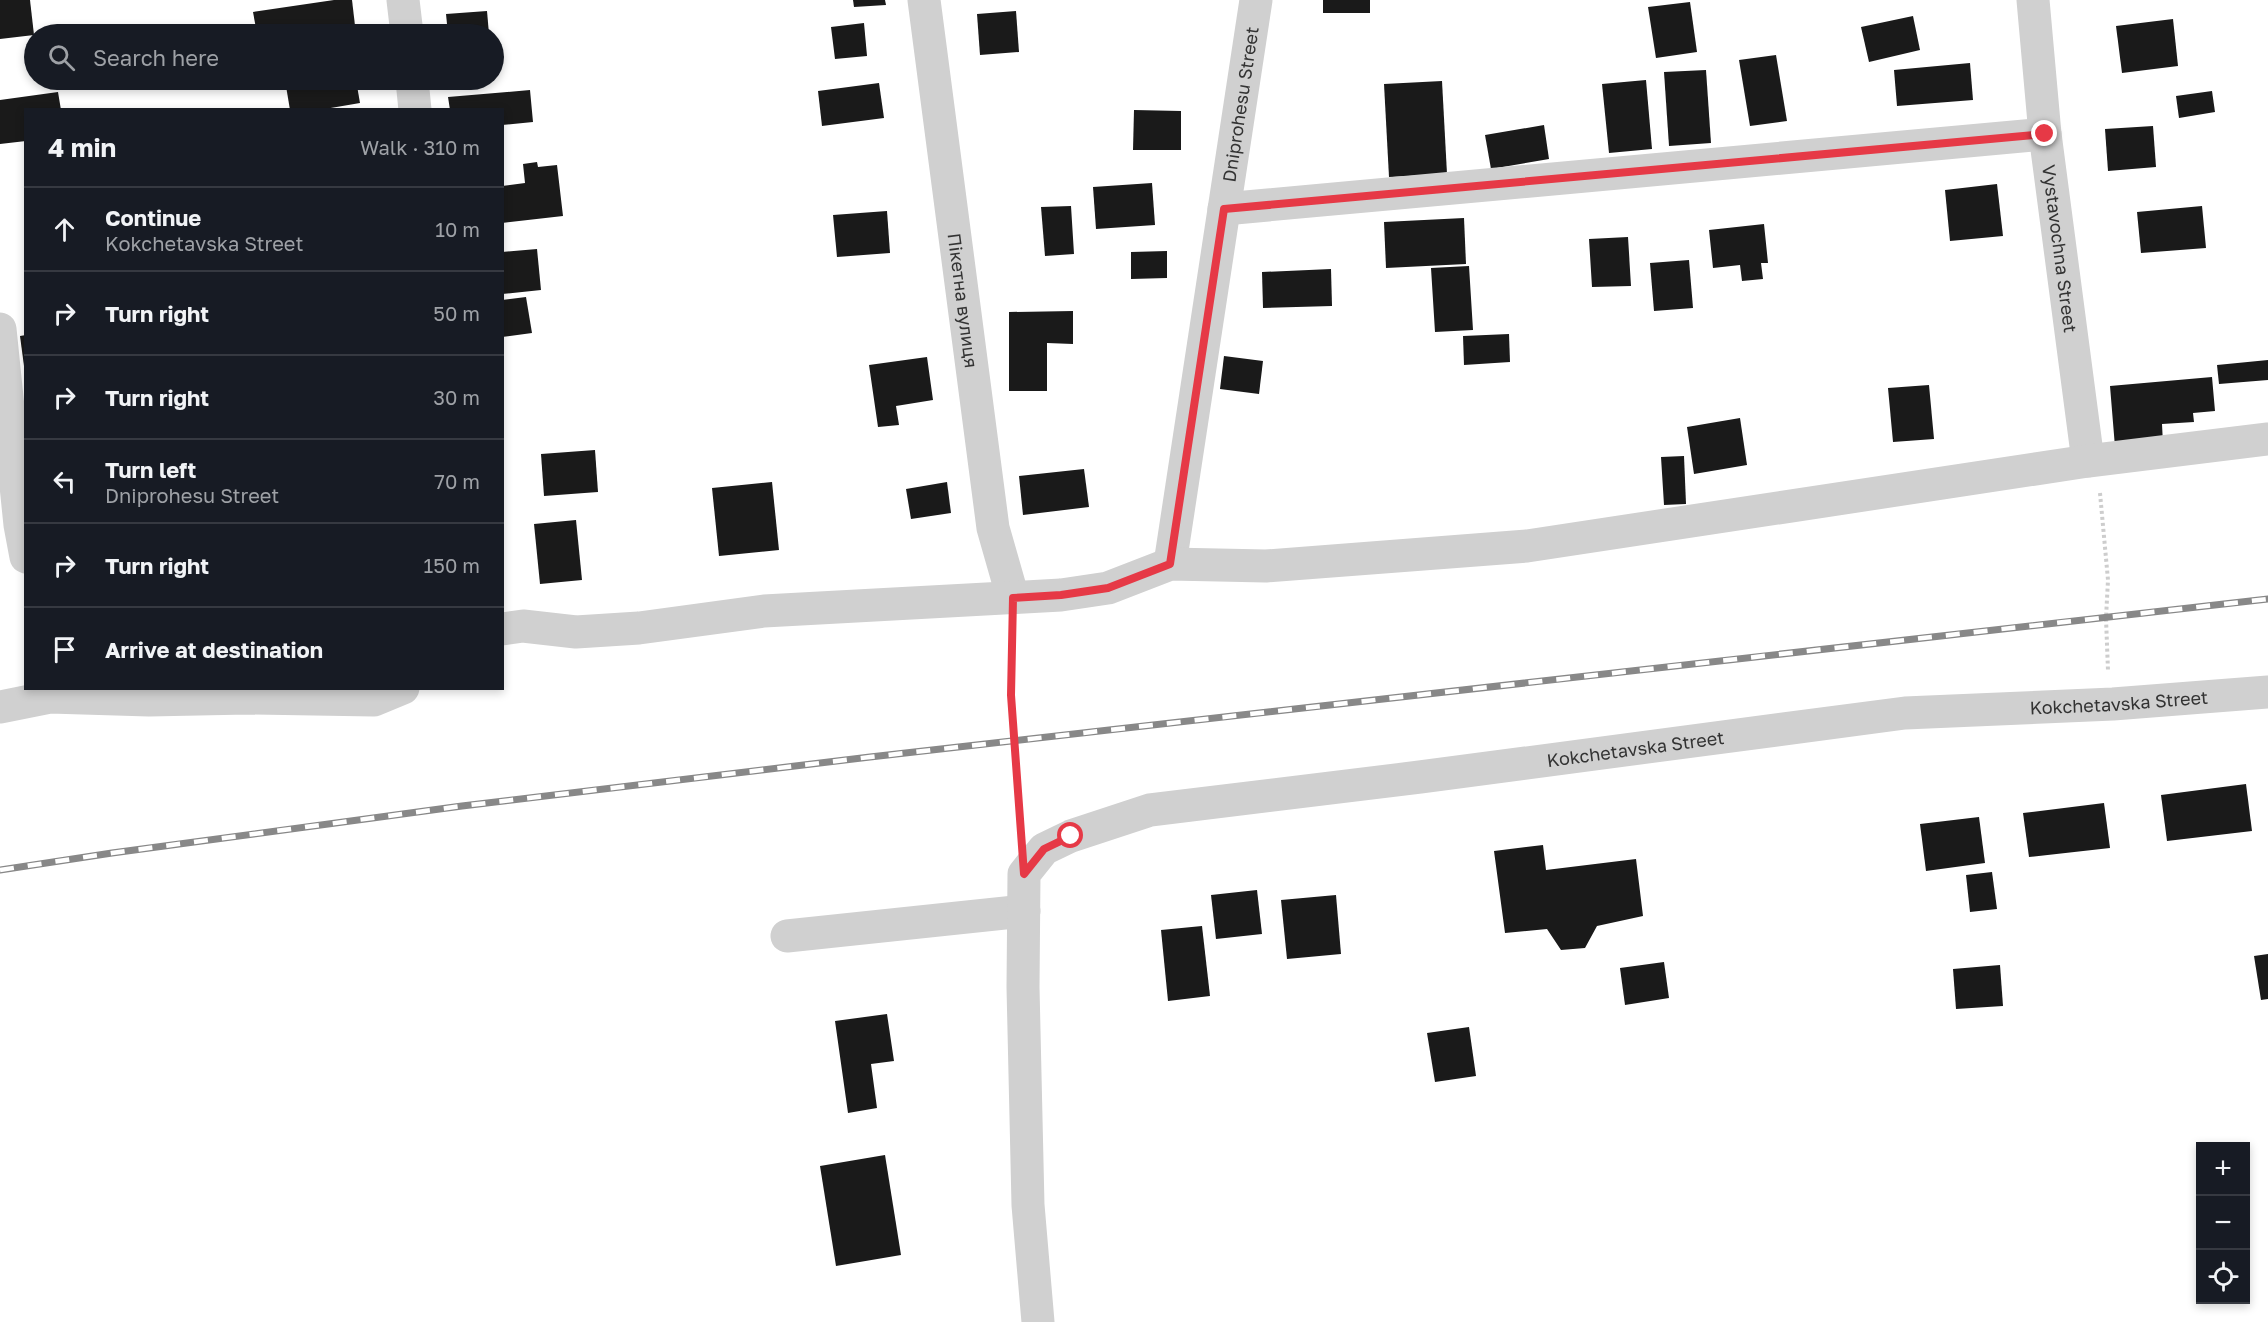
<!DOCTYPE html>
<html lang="en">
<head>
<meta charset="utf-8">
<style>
	:root { --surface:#171b24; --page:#242831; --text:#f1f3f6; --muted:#9ea1a6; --line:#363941 }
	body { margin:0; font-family:"Golos Text",sans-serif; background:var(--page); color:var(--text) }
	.controls { position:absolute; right:18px; bottom:18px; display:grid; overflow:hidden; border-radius:0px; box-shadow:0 3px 9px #0003 }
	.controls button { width:54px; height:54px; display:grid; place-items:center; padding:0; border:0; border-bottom:2px solid var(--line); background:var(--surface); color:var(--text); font:30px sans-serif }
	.stop { position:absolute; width:18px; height:18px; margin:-14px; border:4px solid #e63946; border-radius:50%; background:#fff }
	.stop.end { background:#e63946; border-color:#fff; box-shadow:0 2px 6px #0008 }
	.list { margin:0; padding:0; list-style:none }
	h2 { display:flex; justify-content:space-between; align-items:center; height:78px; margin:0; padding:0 24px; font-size:26px }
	h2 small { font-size:20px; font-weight:400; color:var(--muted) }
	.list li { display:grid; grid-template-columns:39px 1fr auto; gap:18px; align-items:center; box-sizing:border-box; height:84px; padding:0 24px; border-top:2px solid var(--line) }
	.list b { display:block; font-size:22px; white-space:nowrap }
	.list p { margin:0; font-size:20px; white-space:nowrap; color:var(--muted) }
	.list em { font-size:20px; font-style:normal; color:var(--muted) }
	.icon { flex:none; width:33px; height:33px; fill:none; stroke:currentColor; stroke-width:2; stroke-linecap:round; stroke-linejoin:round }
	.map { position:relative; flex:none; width:2268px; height:1322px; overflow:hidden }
	.search { position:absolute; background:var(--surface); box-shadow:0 3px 9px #0003; left:24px; top:24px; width:480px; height:66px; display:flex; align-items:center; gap:15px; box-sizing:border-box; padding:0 21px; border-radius:33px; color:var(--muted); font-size:22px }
	.panel { position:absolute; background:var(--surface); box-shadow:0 3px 9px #0003; left:24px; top:108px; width:480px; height:582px; border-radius:0px }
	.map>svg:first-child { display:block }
	.building { fill:#1a1a1a }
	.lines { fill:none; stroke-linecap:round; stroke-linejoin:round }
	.path { stroke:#cdcdcd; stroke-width:4; stroke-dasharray:3 3; stroke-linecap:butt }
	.minor { stroke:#d0d0d0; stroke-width:33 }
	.rail-casing { stroke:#888; stroke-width:7 }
	.rail { stroke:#fff; stroke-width:4.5; stroke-dasharray:14; stroke-linecap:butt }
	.route { stroke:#e63946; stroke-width:8 }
	.labels { text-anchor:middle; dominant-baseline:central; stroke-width:6; stroke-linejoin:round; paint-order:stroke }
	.street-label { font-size:18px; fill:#333; stroke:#fff }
</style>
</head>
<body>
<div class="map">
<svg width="2268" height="1322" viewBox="0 0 2268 1322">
	<rect width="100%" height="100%" fill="#fff"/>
	<g class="building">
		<path d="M 0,0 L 30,0 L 34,35 L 0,39 Z"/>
		<path d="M 334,0 L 352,0 L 356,34 L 257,34 L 253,12 Z"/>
		<path d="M 853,0 L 885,0 L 886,5 L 854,7 Z"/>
		<rect x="1323" y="0" width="47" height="13"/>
		<path d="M 1690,2 L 1697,52 L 1656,58 L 1648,7 Z"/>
		<path d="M 487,11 L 489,34 L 448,34 L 446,14 Z"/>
		<path d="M 1016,11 L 1019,52 L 980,55 L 977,14 Z"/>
		<path d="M 1913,16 L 1920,50 L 1869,62 L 1861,27 Z"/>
		<path d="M 2173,19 L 2178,66 L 2122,73 L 2116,26 Z"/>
		<path d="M 864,23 L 867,56 L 835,59 L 831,27 Z"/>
		<path d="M 1776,55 L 1787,121 L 1750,126 L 1739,60 Z"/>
		<path d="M 1970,63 L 1973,100 L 1897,106 L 1894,70 Z"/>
		<path d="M 1706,70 L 1711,143 L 1669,146 L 1664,72 Z"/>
		<path d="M 285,80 L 356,80 L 360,103 L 319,110 L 290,110 Z"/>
		<path d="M 1646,80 L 1652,149 L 1609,153 L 1602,84 Z"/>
		<path d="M 1442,81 L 1447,174 L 1389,177 L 1384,84 Z"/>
		<path d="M 879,83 L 884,118 L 822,126 L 818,91 Z"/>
		<path d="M 530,90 L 533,122 L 502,125 L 502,110 L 450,110 L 448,97 Z"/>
		<path d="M 2212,91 L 2215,112 L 2179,118 L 2176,96 Z"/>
		<path d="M 58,92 L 61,110 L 26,110 L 26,141 L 0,144 L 0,100 Z"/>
		<path d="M 1134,110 L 1181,111 L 1181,150 L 1133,150 Z"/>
		<path d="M 1544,125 L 1549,159 L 1491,169 L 1485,135 Z"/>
		<path d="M 2153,126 L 2156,167 L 2108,171 L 2105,129 Z"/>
		<path d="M 537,162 L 538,167 L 557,165 L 563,216 L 502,223 L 502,186 L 525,183 L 523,164 Z"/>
		<path d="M 1152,183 L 1155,225 L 1096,229 L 1093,187 Z"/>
		<path d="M 1997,184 L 2003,236 L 1950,241 L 1945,190 Z"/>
		<path d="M 1071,206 L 1074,254 L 1045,256 L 1041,207 Z"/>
		<path d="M 2202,206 L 2206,248 L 2141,253 L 2137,212 Z"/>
		<path d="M 887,211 L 890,253 L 837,257 L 833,215 Z"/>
		<path d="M 1464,218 L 1466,264 L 1386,268 L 1384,222 Z"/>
		<path d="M 1764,224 L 1768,263 L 1761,263 L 1763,279 L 1742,281 L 1740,265 L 1713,268 L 1709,230 Z"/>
		<path d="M 1628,237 L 1631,286 L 1592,287 L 1589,239 Z"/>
		<path d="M 537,249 L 541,290 L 502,294 L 502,252 Z"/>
		<path d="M 1167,251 L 1167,278 L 1131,279 L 1131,252 Z"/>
		<path d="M 1689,260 L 1693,308 L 1654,311 L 1650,263 Z"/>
		<path d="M 1469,266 L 1473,330 L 1435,332 L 1431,268 Z"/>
		<path d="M 1331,269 L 1332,306 L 1263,308 L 1262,272 Z"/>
		<path d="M 526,297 L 532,333 L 502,337 L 502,300 Z"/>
		<path d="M 1073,311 L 1073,344 L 1047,343 L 1047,391 L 1009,391 L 1009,312 Z"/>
		<path d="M 1509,334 L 1510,362 L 1464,365 L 1463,336 Z"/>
		<path d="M 26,335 L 26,366 L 24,366 L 20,336 Z"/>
		<path d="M 1224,356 L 1263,361 L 1259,394 L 1220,389 Z"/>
		<path d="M 927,357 L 933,400 L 896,406 L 899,425 L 878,427 L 869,365 Z"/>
		<path d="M 2268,360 L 2268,380 L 2219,384 L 2217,365 Z"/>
		<path d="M 2212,377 L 2215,411 L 2193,413 L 2194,422 L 2162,424 L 2163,444 L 2115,447 L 2110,386 Z"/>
		<path d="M 1929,385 L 1934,439 L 1893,442 L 1888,388 Z"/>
		<path d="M 1740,418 L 1747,465 L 1694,474 L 1687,427 Z"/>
		<path d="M 595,450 L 598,492 L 544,496 L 541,454 Z"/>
		<path d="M 1684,456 L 1686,504 L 1664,505 L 1661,457 Z"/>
		<path d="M 1084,469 L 1089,507 L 1023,515 L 1019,476 Z"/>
		<path d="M 772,482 L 779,550 L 719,556 L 712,488 Z"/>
		<path d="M 947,482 L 951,513 L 911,519 L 906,489 Z"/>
		<path d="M 576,520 L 582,580 L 540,584 L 534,524 Z"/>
		<path d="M 2246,784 L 2252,831 L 2167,841 L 2161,795 Z"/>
		<path d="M 2104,803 L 2110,848 L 2029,857 L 2023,813 Z"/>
		<path d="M 1979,817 L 1985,863 L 1926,871 L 1920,824 Z"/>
		<path d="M 1543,845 L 1546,870 L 1636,859 L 1643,916 L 1597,926 L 1585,948 L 1561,950 L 1547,929 L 1505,933 L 1494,851 Z"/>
		<path d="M 1992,872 L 1997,909 L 1970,912 L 1966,875 Z"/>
		<path d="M 1257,890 L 1262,934 L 1216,939 L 1211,895 Z"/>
		<path d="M 1336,895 L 1341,954 L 1287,959 L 1281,900 Z"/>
		<path d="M 1202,926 L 1210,996 L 1168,1001 L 1161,930 Z"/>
		<path d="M 2268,954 L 2268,999 L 2261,1000 L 2254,956 Z"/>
		<path d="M 1664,962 L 1669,998 L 1625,1005 L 1620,968 Z"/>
		<path d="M 2000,965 L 2003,1006 L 1956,1009 L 1953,969 Z"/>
		<path d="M 887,1014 L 894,1061 L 871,1064 L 877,1108 L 848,1113 L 835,1021 Z"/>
		<path d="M 1469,1027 L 1476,1076 L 1435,1082 L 1427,1033 Z"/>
		<path d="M 885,1155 L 901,1255 L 836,1266 L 820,1166 Z"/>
	</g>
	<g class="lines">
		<g class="path">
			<path d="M 2100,493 L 2108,580 L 2106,618 L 2108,671"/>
			<path d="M 1012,631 L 1011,695 L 1020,824"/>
		</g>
		<g class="minor">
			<path d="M 403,0 L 407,34"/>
			<path id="s1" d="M 924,0 L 993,528 L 1013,598"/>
			<path id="s2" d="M 2033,0 L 2045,134 L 2088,461"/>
			<path d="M 412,80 L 415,110"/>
			<path d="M 1224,209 L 2045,134"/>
			<path d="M 0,329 L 20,525 L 26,557"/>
			<path id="s3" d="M 1170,564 L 1256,0"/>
			<path d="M 502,629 L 523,626 L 576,632 L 639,628 L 764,611 L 1061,595 L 1108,588 L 1170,564 L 1266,566 L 1527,546 L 2088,461 L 2268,439"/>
			<path d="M 0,707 L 50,697 L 149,700 L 248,698 L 374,700 L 403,688"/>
			<path d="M 787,936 L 1024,911"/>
			<path id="s4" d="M 1038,1322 L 1028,1205 L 1023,987 L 1024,874 L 1044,849 L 1071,836 L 1150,810 L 1420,777 L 1905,713 L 2113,704 L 2268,692"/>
		</g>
		<defs>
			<path id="rail" d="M 0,870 L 112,853 L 462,806 L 870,757 L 2268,599"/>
		</defs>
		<use href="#rail" class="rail-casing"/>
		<use href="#rail" class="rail"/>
	</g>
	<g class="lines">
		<path class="route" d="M 1071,836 L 1044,849 L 1024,874 L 1011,695 L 1013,598 L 1061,595 L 1108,588 L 1170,564 L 1224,209 L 2045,134"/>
	</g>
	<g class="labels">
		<g class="street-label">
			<text stroke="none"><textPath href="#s3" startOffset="465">Dniprohesu Street</textPath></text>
			<text stroke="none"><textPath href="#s2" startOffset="250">Vystavochna Street</textPath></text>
			<text stroke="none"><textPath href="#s1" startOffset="303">Пікетна вулиця</textPath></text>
			<text stroke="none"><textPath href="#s4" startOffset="1569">Kokchetavska Street</textPath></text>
			<text stroke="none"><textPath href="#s4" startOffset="1083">Kokchetavska Street</textPath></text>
		</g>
	</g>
</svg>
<div class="controls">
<button>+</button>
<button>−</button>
<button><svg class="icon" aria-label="locate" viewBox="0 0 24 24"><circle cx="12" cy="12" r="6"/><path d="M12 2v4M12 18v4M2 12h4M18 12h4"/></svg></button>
</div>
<div class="stop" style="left:1071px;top:836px"></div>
<div class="stop end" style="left:2045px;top:134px"></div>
<div class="search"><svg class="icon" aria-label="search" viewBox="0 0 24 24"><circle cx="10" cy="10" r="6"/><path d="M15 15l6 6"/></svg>Search here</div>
<section class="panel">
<h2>4 min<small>Walk · 310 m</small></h2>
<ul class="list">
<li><svg class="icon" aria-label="ahead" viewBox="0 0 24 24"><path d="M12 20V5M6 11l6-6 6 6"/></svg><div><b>Continue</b><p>Kokchetavska Street</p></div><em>10 m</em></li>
<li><svg class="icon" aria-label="right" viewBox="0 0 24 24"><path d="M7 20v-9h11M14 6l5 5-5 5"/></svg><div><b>Turn right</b></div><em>50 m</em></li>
<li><svg class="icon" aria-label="right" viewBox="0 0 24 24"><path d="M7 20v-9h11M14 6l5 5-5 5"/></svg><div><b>Turn right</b></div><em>30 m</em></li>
<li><svg class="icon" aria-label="left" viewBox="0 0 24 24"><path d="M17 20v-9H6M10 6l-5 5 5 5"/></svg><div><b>Turn left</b><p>Dniprohesu Street</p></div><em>70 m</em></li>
<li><svg class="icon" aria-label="right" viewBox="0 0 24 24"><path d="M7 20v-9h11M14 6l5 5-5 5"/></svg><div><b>Turn right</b></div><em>150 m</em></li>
<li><svg class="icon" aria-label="arrive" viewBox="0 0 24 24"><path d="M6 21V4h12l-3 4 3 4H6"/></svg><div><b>Arrive at destination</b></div></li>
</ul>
</section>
</div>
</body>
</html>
